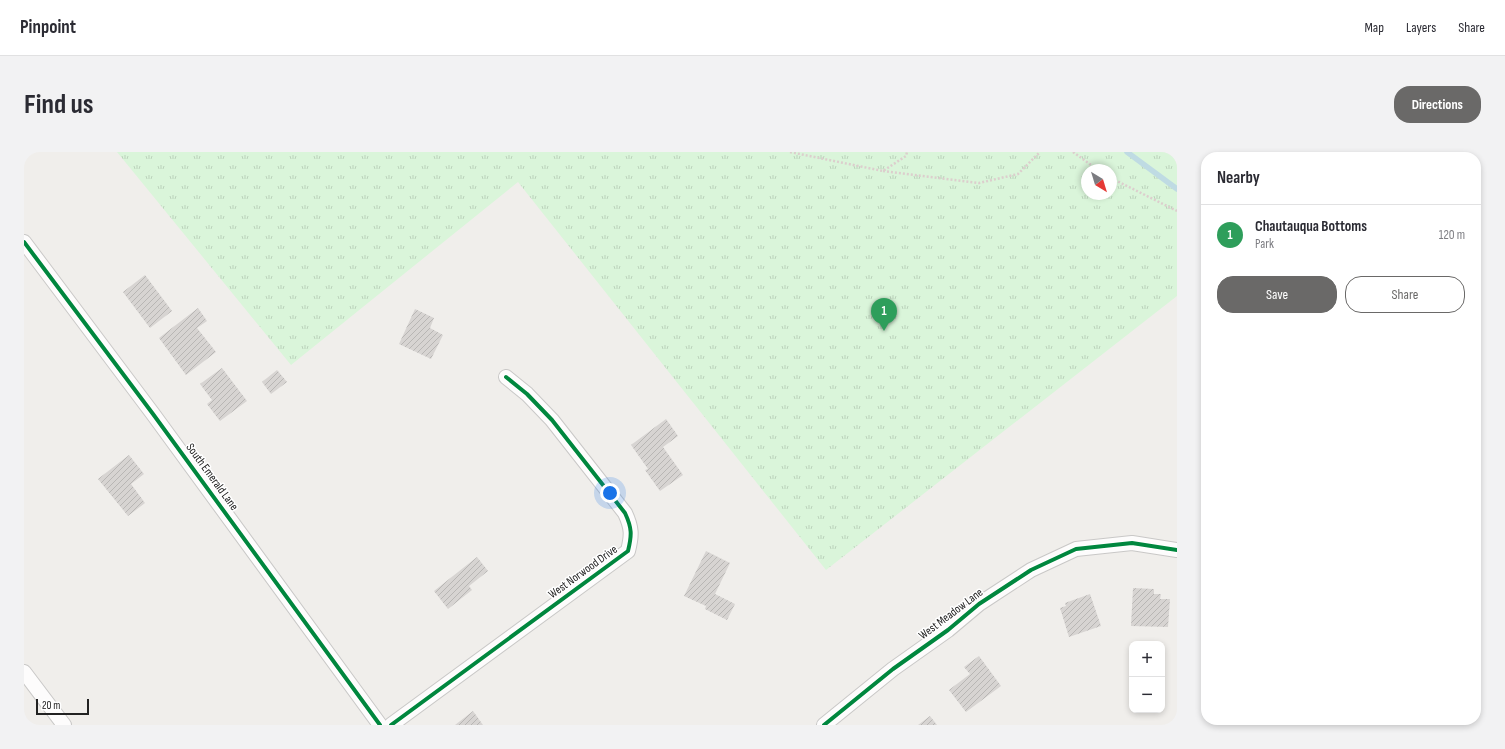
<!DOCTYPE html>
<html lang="en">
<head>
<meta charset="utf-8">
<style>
	:root { --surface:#fff; --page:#f2f2f3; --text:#2b2b33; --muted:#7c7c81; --line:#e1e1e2; --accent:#6a6968 }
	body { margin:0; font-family:"Sofia Sans Condensed",sans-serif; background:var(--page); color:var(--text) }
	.controls { position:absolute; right:12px; bottom:12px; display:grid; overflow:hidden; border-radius:8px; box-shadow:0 2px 6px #0003 }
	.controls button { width:36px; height:36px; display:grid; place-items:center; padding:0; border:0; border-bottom:1px solid var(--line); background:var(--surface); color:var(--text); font:20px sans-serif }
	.compass { position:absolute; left:1057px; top:12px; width:36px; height:36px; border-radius:50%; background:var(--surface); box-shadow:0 2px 6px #0003; rotate:142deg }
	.scale { position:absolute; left:12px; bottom:10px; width:53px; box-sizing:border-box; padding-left:4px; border:2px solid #222; border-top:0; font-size:11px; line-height:14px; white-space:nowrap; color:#222; -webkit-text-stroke:3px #fff; paint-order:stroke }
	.you { position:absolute; left:586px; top:341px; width:14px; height:14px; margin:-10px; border:3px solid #fff; border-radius:50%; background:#1a73e8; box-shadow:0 0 0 6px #1a73e833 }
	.badge { display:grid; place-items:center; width:26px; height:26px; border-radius:50%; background:var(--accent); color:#fff; font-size:13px; font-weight:700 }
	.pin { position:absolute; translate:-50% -33px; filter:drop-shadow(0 1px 2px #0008) }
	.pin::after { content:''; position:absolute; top:21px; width:14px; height:12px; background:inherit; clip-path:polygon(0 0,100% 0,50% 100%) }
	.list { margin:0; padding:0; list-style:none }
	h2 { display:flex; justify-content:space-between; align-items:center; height:52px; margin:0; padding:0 16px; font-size:17px }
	h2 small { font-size:13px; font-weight:400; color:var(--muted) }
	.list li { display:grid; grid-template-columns:26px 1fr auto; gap:12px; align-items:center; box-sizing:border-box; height:60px; padding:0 16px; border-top:1px solid var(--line) }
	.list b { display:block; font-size:15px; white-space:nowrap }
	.list p { margin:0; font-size:13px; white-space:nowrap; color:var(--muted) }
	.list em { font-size:13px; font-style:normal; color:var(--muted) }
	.actions { display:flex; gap:8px; padding:12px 16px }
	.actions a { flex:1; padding:9px 0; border:1px solid var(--accent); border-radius:16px; text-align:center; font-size:14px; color:var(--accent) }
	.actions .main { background:var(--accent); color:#fff }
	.map { position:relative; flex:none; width:1153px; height:573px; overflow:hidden; border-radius:16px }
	header { display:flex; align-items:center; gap:24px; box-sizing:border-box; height:56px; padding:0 20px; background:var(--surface); border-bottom:1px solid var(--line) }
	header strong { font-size:19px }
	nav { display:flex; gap:22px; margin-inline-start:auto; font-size:14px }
	.intro { display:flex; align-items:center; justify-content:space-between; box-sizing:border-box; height:96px; padding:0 24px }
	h1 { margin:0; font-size:28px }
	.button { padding:10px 18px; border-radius:16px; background:var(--accent); color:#fff; font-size:14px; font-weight:700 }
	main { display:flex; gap:24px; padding:0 24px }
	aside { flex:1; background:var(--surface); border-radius:16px; box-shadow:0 2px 6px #0003 }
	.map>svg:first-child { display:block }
	.park { fill:url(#park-tufts); fill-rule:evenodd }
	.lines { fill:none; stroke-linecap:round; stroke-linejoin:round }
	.stream { stroke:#bfdbe3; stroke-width:5.5 }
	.building { fill:url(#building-hatch) }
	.minor-casing { stroke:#c9c8c7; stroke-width:16 }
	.path { stroke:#dccecd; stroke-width:2.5; stroke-dasharray:2 2; stroke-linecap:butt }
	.minor { stroke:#fdfcfc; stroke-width:14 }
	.cycleway-casing { stroke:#fff; stroke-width:6 }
	.cycleway { stroke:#00873e; stroke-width:4 }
	.labels { text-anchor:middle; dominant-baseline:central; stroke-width:3; stroke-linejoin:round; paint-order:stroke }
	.street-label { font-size:12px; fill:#222; stroke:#fff }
</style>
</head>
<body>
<header>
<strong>Pinpoint</strong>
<nav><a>Map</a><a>Layers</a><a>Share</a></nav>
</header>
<div class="intro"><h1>Find us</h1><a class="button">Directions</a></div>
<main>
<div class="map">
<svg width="1153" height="573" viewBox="0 0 1153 573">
	<defs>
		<pattern id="park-tufts" width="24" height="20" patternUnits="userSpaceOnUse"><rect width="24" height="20" fill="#daf5da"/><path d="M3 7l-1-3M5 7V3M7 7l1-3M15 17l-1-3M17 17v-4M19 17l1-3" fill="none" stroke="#bbd2bb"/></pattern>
		<pattern id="building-hatch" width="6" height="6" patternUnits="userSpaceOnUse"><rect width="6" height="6" fill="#d7d4d2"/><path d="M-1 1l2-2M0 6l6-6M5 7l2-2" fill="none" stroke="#b8b6b4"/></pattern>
	</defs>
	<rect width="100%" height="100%" fill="#f0eeeb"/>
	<path class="park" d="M 93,0 L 1153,0 L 1153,144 L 802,418 L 494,30 L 267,213 ZM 1063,18 L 1087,18 L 1087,42 L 1063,42 Z"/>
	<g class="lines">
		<path class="stream" d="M 1103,0 L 1153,37"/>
	</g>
	<g class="building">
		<path d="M 121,123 L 148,159 L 126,176 L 99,140 Z"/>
		<path d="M 174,156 L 183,169 L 173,176 L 192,200 L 162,223 L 135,186 Z"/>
		<path d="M 391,157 L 410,166 L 406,176 L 419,183 L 407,207 L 375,192 Z"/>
		<path d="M 198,216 L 223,249 L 196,269 L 183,252 L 188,248 L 176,232 Z"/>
		<path d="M 253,218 L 263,230 L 247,242 L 238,230 Z"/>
		<path d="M 642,267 L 654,284 L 639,295 L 659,323 L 636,339 L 621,318 L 624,317 L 607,293 Z"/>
		<path d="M 105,303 L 120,322 L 107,332 L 121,351 L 104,364 L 74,327 Z"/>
		<path d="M 682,399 L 706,411 L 691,442 L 711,452 L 703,468 L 681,457 L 682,454 L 660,444 Z"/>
		<path d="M 453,405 L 464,419 L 445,434 L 448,438 L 424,457 L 410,439 Z"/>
		<path d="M 1109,436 L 1130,437 L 1130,442 L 1137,442 L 1136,447 L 1146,447 L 1144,475 L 1107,474 Z"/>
		<path d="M 1066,442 L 1077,474 L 1045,485 L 1036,456 L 1042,454 L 1041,451 Z"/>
		<path d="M 955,504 L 977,534 L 942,560 L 925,538 L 946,522 L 940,515 Z"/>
		<path d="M 449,559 L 459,573 L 431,573 Z"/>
		<path d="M 906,564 L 913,573 L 894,573 Z"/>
	</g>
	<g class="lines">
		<defs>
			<g id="minor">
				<path d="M 0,90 L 129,262 L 356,573"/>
				<path d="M 0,520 L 40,573"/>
				<path d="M 367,573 L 604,399 C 608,383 608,376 601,361 L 528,268 L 503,242 L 482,225"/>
				<path d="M 800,573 L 869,517 L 924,478 L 955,452 L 1007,418 L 1052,397 L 1108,391 L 1153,398"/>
			</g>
		</defs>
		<use href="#minor" class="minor-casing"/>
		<g class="path">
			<path d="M 766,0 L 859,19 L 882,4 L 883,0"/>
			<path d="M 1049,0 L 1074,18"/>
			<path d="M 859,19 L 955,31 L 994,22 L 1016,0"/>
			<path d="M 1087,26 L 1153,59"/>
		</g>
		<use href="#minor" class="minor"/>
		<defs>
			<g id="cycleway">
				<path d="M 0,90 L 129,262 L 356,573"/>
				<path d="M 367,573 L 604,399 C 608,383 608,376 601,361 L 528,268 L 503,242 L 482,225"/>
				<path d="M 800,573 L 869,517 L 924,478 L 955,452 L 1007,418 L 1052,397 L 1108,391 L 1153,398"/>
			</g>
		</defs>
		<use href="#cycleway" class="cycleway-casing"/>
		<use href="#cycleway" class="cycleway"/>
	</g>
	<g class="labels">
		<g class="street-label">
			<text transform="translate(188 325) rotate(54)">South Emerald Lane</text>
			<text transform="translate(559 420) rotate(-36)">West Norwood Drive</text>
			<text transform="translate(927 462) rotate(-37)">West Meadow Lane</text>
		</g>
	</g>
</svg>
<div class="controls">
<button>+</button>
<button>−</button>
</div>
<svg class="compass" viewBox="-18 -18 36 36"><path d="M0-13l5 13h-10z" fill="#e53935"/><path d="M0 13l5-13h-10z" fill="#7c7c81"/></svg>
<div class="scale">20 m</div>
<div class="you"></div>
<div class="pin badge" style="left:860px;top:179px;background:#2e9e5b">1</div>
</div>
<aside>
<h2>Nearby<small></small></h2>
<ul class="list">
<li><span class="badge" style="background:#2e9e5b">1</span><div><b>Chautauqua Bottoms</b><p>Park</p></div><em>120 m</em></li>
</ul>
<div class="actions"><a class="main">Save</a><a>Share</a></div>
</aside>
</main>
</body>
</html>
